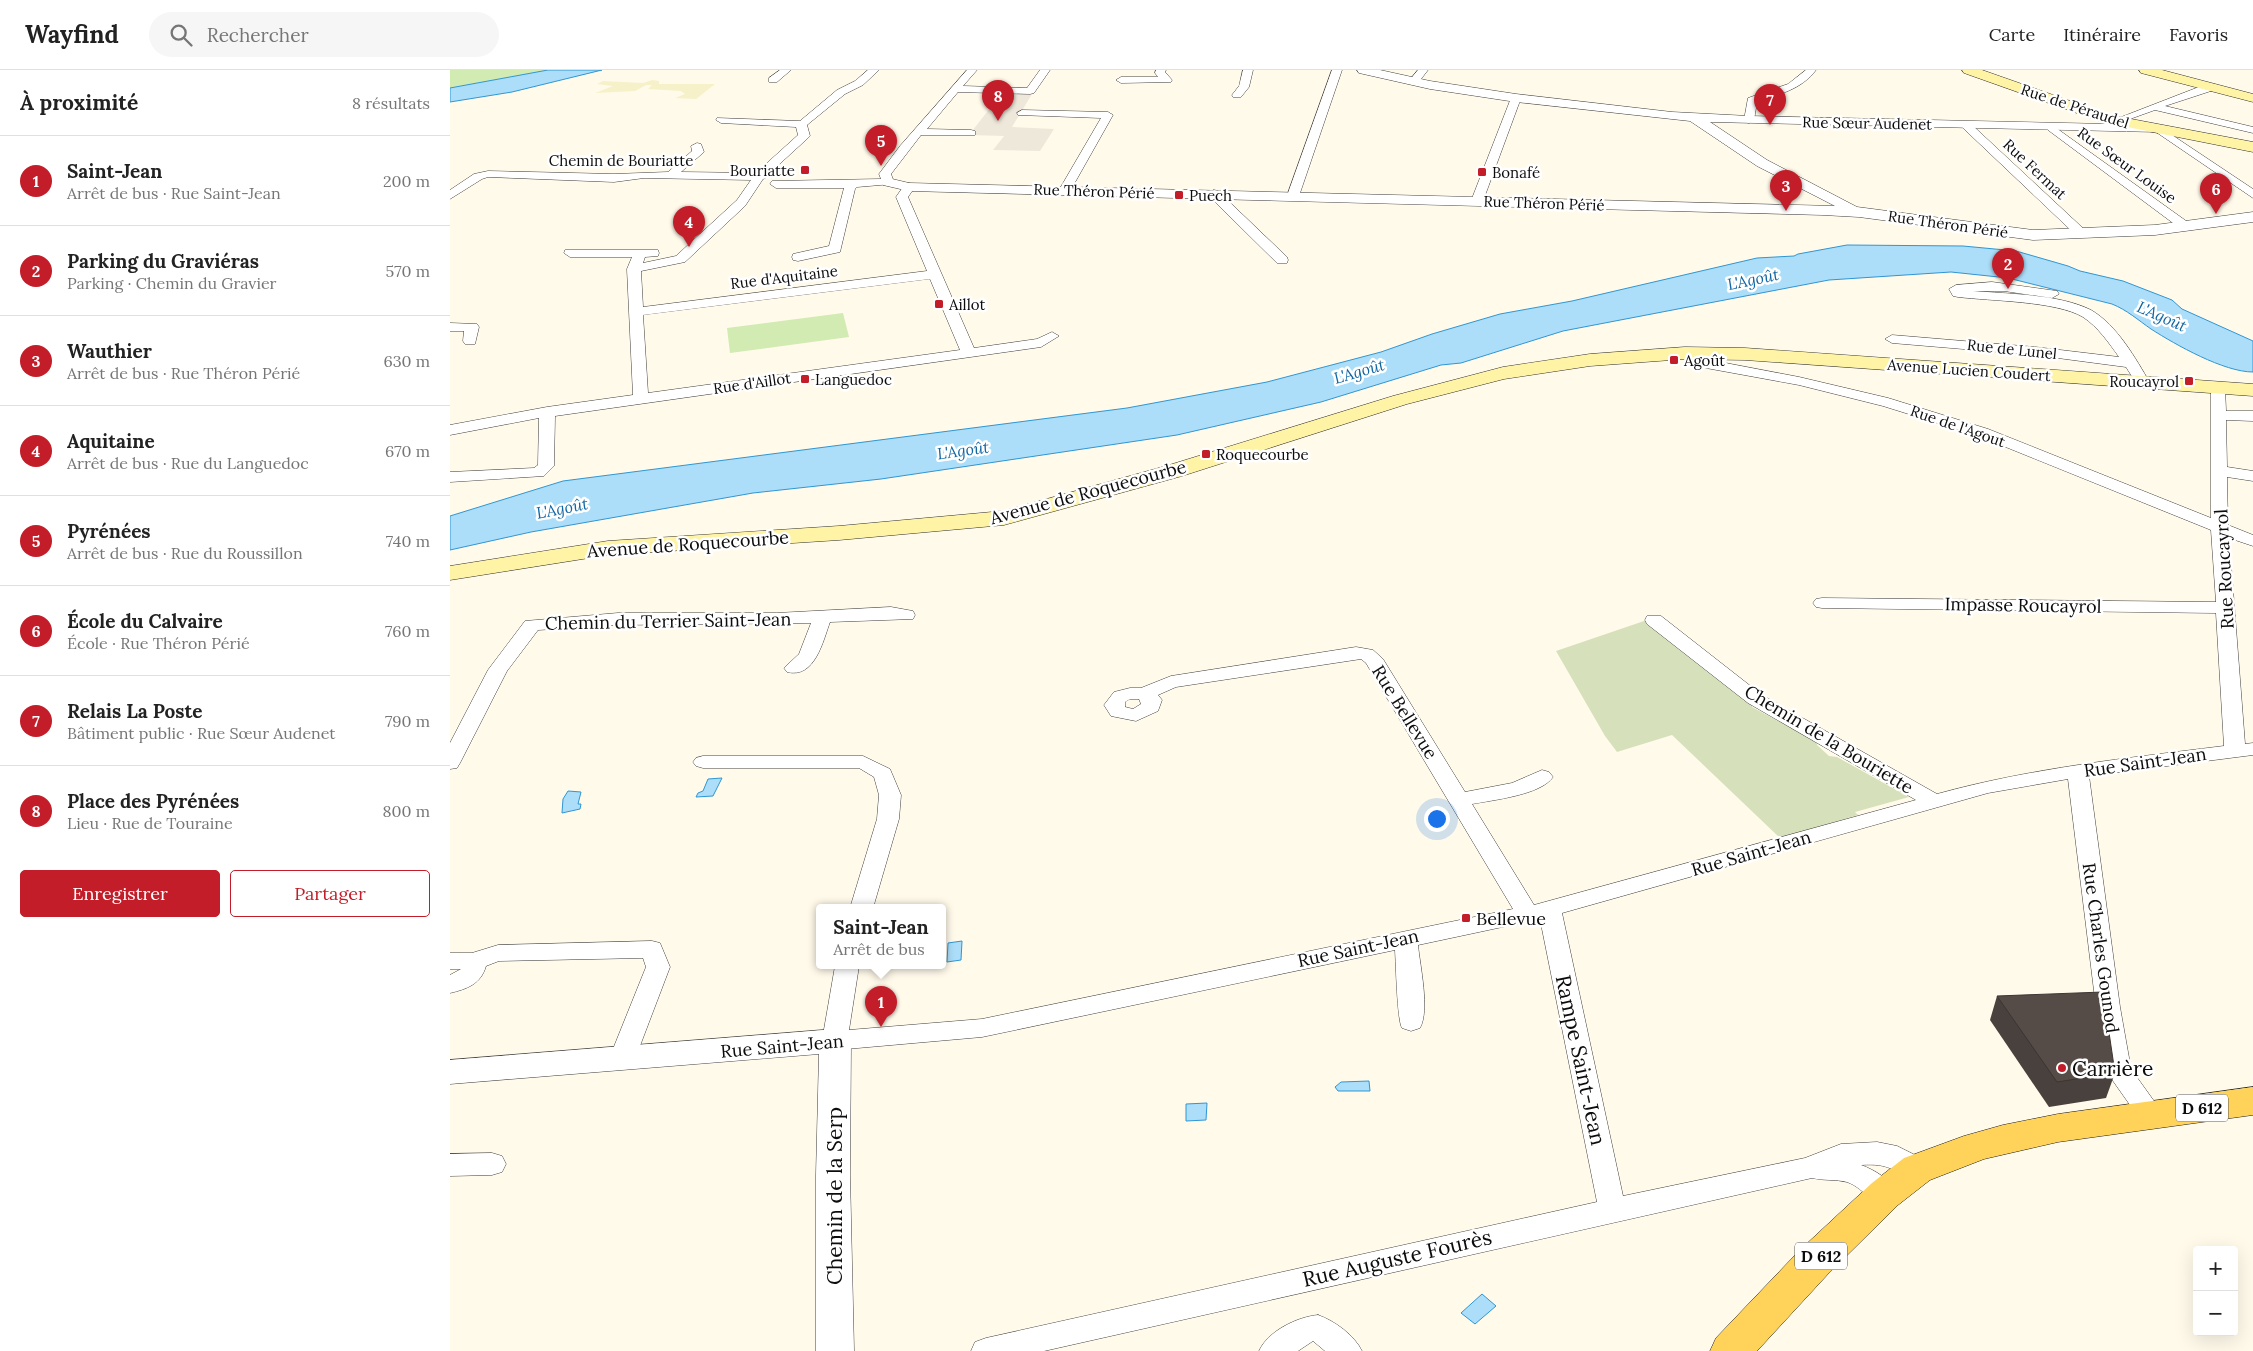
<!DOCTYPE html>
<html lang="fr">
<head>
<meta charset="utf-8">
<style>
	:root { --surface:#fff; --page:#f6f6f6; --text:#222; --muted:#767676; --line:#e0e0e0; --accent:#c21d28 }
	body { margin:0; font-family:Lora,serif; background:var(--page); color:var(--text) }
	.controls { position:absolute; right:15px; bottom:15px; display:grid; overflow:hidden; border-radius:5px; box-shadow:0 5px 20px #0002 }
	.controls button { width:45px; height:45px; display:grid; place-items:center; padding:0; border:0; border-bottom:1px solid var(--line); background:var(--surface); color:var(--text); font:25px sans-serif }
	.you { position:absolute; left:986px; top:748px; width:18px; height:18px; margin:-12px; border:4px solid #fff; border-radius:50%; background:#1a73e8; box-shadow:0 0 0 8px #1a73e833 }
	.badge { display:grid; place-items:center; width:32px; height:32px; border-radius:50%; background:var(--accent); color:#fff; font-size:16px; font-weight:700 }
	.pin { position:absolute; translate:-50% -41px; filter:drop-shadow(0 1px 2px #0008) }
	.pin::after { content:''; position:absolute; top:26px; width:18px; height:15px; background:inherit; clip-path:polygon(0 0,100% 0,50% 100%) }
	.popup { position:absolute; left:366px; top:834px; width:130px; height:65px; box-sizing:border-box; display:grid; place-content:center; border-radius:5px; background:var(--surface); filter:drop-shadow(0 1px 4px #0005); font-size:16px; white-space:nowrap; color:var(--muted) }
	.popup b { font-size:19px; color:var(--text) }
	.popup::after { content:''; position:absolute; left:50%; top:100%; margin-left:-10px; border:10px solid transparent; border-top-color:var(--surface) }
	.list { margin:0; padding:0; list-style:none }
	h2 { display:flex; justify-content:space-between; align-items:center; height:65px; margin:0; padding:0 20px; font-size:21px }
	h2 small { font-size:16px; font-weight:400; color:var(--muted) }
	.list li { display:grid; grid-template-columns:32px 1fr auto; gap:15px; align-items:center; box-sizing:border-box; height:90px; padding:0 20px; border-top:1px solid var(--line) }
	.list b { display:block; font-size:19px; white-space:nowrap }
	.list p { margin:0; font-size:16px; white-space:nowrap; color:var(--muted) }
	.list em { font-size:16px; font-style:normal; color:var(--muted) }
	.actions { display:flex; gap:10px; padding:15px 20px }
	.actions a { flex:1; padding:11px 0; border:1px solid var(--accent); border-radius:5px; text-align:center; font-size:18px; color:var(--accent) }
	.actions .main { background:var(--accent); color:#fff }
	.icon { flex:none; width:28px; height:28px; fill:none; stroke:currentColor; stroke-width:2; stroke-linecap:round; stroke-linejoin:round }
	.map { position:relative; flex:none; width:1803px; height:1281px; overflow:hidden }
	header { display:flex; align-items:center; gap:30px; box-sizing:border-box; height:70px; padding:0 25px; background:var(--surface); border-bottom:1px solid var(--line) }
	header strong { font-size:24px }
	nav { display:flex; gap:28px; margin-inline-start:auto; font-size:18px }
	.search { width:350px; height:45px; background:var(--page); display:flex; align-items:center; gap:12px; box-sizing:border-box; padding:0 18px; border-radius:28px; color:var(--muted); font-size:19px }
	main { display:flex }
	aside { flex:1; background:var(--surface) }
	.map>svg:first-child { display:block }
	.farmland { fill:#f6f1c9 }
	.green { fill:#d1ebb2 }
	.cemetery { fill:#d6e1bb }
	.plaza { fill:#eee8da }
	.water { fill:#acdef9; stroke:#2f96d4 }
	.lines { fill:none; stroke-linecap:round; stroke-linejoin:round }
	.minor-casing { stroke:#3f3f3f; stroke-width:1 }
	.tertiary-casing { stroke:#3f3f3f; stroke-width:1 }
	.secondary-casing { stroke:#2e2e2e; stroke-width:1 }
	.primary-casing { stroke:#1d1d1d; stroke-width:1 }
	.minor { fill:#fff; fill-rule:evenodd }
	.tertiary { fill:#fff; fill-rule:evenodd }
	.secondary { fill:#fff3a5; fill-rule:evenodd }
	.primary { fill:#ffd35a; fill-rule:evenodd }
	.wall { fill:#49413d }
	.building { fill:#554c47; stroke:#3c3532 }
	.poi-dot { fill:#c21d28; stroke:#fff; stroke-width:2 }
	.labels { text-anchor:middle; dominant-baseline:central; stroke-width:5; stroke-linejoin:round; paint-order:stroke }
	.far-street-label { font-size:15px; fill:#0c0c0c; stroke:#fff }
	.far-poi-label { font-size:15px; fill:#0c0c0c; stroke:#fff; text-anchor:start }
	.far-water-label { font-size:16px; font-style:italic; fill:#0f66a3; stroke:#fff }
	.shield { fill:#fff; stroke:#555; stroke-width:1 }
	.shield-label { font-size:16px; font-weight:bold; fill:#0c0c0c }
	.street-label { font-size:18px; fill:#0c0c0c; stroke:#fff }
	.poi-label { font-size:18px; fill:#0c0c0c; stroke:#fff; text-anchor:start }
	.near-street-label { font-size:21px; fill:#0c0c0c; stroke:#fff }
	.near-poi-label { font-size:21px; fill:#0c0c0c; stroke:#fff; text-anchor:start }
</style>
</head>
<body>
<header>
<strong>Wayfind</strong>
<div class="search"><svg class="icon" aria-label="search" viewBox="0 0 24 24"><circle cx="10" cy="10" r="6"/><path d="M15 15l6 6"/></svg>Rechercher</div>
<nav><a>Carte</a><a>Itinéraire</a><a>Favoris</a></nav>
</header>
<main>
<aside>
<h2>À proximité<small>8 résultats</small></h2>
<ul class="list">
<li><span class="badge">1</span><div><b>Saint-Jean</b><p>Arrêt de bus · Rue Saint-Jean</p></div><em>200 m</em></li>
<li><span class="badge">2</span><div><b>Parking du Graviéras</b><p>Parking · Chemin du Gravier</p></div><em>570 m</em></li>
<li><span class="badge">3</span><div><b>Wauthier</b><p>Arrêt de bus · Rue Théron Périé</p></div><em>630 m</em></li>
<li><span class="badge">4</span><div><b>Aquitaine</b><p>Arrêt de bus · Rue du Languedoc</p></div><em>670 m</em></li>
<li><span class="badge">5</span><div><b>Pyrénées</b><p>Arrêt de bus · Rue du Roussillon</p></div><em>740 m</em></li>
<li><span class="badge">6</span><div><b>École du Calvaire</b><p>École · Rue Théron Périé</p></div><em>760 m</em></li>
<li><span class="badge">7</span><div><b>Relais La Poste</b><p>Bâtiment public · Rue Sœur Audenet</p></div><em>790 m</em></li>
<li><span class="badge">8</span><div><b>Place des Pyrénées</b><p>Lieu · Rue de Touraine</p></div><em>800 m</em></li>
</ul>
<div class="actions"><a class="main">Enregistrer</a><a>Partager</a></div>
</aside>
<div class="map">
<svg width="1803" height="1281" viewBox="0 0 1803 1281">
	<rect width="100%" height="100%" fill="#fffaea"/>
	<path class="farmland" d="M 202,10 L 209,11 L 209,14 L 265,14 L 246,29 L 225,28 L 235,24 L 231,21 L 198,19 L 202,15 L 196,15 L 185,21 L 145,23 L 163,16 L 147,14 L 153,11 L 193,13 Z"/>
	<g class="green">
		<path d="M 0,0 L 98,0 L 0,18 Z"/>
		<path d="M 393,243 L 399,267 L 280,283 L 277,258 Z"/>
	</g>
	<path class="cemetery" d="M 1197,550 L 1302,631 L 1302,637 L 1367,672 L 1367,675 L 1379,686 L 1387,687 L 1459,727 L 1405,742 L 1408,745 L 1330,768 L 1222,665 L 1167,682 L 1155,666 L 1106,581 Z"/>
	<path class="plaza" d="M 551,24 L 582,24 L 562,57 L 604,59 L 590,81 L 543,80 L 554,66 L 519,65 Z"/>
	<g class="water">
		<path d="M 98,0 L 152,0 L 62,22 L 0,32 L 0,18 Z"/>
		<path d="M 1397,175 L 1513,176 L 1566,181 L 1618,196 L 1630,201 L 1673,211 L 1722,230 L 1732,239 L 1803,271 L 1803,302 C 1774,302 1726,275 1701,259 C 1688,250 1677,240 1662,234 L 1558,208 L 1501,202 L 1379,210 L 1113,261 L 1011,293 L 991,295 L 871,332 L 727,365 L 431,409 L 303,423 L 81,462 L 0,480 L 0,446 L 113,411 L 677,338 L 817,312 L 931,282 L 982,264 L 1050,244 L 1122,231 L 1307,188 L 1344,186 L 1348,184 Z"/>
		<path d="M 272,708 L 263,726 L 246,727 L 248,723 L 253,721 L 258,709 Z"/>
		<path d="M 118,721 L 131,722 L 128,734 L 131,734 L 130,739 L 112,743 L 113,729 Z"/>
		<path d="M 512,871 L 511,890 L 497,892 L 498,873 Z"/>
		<path d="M 919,1011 L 920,1021 L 888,1021 L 885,1017 L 891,1012 Z"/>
		<path d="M 757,1033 L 756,1050 L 736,1051 L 736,1034 Z"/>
		<path d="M 1032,1224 L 1046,1236 L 1025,1254 L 1011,1243 Z"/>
	</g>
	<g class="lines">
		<defs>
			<g id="minor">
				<path d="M 330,0 L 341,0 L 327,12 L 319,12 L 319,8 Z"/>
				<path d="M 418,0 L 429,0 L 413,15 L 395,24 L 357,55 L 360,66 L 358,68 L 323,100 L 325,103 L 313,109 L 295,136 L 235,192 L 191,201 L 193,237 L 477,201 L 446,127 L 455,114 L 459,113 L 465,117 L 458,127 L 524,278 L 587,269 L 602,262 L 609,266 L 591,277 L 105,346 L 104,396 L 94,406 L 0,412 L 0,402 L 84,398 L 88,395 L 89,348 L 0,365 L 0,355 L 97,337 L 183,325 L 177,199 L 182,187 L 120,187 L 114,183 L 115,180 L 208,180 L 209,183 L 208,186 L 195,187 L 193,193 L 226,186 L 287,130 L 301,110 L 194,108 L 164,112 L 38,107 L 32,109 L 0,129 L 0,120 L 24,104 L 38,101 L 164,104 L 218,102 L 242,81 L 241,76 L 247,73 L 251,74 L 254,82 L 231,102 L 306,103 L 348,65 L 346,57 L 271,53 L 266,50 L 267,48 L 350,51 L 387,20 L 405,11 ZM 480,209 L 510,280 L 198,323 L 193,245 Z"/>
				<path d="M 517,0 L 527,0 L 513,16 L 577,18 L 590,0 L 600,0 L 584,23 L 580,24 L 508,22 L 477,59 L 521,60 L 525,61 L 525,65 L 471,65 L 441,104 L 444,112 L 442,114 L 407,117 L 405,119 L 390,182 L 348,191 L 343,190 L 342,187 L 343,184 L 379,176 L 394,118 L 326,118 L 320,114 L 322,111 L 431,109 L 429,104 L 450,76 Z"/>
				<path d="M 706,0 L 716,0 L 715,2 L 722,10 L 721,12 L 671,13 L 666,10 L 671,7 L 708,7 L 705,3 Z"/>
				<path d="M 793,0 L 803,0 L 799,17 L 791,27 L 783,27 L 782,25 L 789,16 Z"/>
				<path d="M 882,0 L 892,0 L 849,126 L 843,130 L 839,129 L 837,126 Z"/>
				<path d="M 968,0 L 978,0 L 968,13 L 960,13 L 959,11 Z"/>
				<path d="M 1356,0 L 1366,0 C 1351,20 1329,24 1307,32 L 1304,50 L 1299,53 L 1295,52 L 1294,50 L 1298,28 L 1338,14 Z"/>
				<path d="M 1763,14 L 1767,15 L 1767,19 L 1715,36 L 1803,57 L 1803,63 L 1705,40 L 1666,54 L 1661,51 L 1754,15 Z"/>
				<path d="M 1066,25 L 1071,28 L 1033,131 L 1031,134 L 1023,134 L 1021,131 L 1061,28 Z"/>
				<path d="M 572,40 L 658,42 L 663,45 L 619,123 L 615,124 L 609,120 L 651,48 L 568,45 L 567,43 Z"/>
				<path d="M 1517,53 L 1521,54 L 1636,161 L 1638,164 L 1636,167 L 1628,167 L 1513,58 L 1512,56 Z"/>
				<path d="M 1602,55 L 1739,153 L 1741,156 L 1739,159 L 1731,159 L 1598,60 L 1598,56 Z"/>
				<path d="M 1710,57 L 1803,119 L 1803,128 L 1706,62 L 1706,58 Z"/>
				<path d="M 764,120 L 768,121 L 837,187 L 838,190 L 837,193 L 827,193 L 760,127 L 758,124 Z"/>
				<path d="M 1542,212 L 1607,221 L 1609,224 L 1602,228 L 1554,221 L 1523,221 C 1559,224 1609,224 1641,240 C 1667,255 1686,289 1700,313 L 1698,316 L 1688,316 L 1676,297 L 1585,285 L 1442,273 L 1435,269 L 1442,265 L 1585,277 L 1669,287 C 1659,273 1648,257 1633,247 C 1606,231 1541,231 1508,227 L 1503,226 L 1499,219 L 1506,215 Z"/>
				<path d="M 0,253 L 27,254 L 29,257 L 25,274 L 15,274 L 13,271 L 14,261 L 0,261 Z"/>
				<path d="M 1235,279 L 1265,291 L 1349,307 L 1438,328 L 1538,359 L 1761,448 L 1761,318 L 1768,314 L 1775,318 L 1776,341 L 1803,341 L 1803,351 L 1776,350 L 1777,397 L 1803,401 L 1803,411 L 1777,407 L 1778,455 L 1803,465 L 1803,476 L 1779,468 L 1795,674 L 1803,673 L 1803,685 L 1639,706 L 1670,937 L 1681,999 L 1714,1045 L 1710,1052 L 1701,1055 L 1692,1052 L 1656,1001 L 1646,937 L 1618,709 L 1538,723 L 1112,843 L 1173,1126 L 1355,1088 L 1391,1074 L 1427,1072 L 1447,1076 L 1477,1091 L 1481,1099 L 1477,1107 L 1467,1110 C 1441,1101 1441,1093 1411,1095 C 1425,1100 1441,1110 1449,1124 L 1445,1132 C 1422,1140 1417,1119 1397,1112 C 1386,1109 1374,1111 1362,1108 L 594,1281 L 521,1281 L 525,1272 L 536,1268 L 1147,1132 L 1090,849 L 968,875 C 970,896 980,940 970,958 L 961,961 L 952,958 C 947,950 946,894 945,880 L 532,967 L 385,980 L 376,978 L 372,971 L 385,896 L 409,896 L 399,960 L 532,949 L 1063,839 L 916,593 L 911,589 L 726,617 L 708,625 L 712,630 L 708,641 L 686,651 L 661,646 L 654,635 L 664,622 L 680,618 L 691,618 L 721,606 L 906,577 L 923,580 L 933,589 L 1015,722 L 1062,713 L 1092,700 L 1099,702 L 1103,707 C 1091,725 1043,730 1022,734 L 1084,835 L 1466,730 L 1298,633 L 1197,554 L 1195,550 L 1197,546 L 1211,546 L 1312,625 L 1487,724 C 1581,698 1678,688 1774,676 L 1766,543 L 1372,538 L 1366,537 L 1363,533 L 1366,529 L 1372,528 L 1766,532 L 1761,460 L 1526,365 L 1433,336 L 1349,315 L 1256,298 L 1230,286 L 1228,283 L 1230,280 ZM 680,629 L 689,629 L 691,634 L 683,639 L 675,637 L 675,632 Z"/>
				<path d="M 441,537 L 463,541 L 465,545 L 463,549 L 380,552 C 373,571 365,609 337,602 L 334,598 L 349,584 L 361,553 L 168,555 L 88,560 L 57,601 L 10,693 L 7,698 L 0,699 L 0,673 L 38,600 L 75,551 L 168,543 L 326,543 Z"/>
				<path d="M 253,686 L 413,686 L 440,699 L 451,725 L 449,749 L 423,838 L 400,838 L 427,749 L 429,725 L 424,707 L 409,698 L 253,698 L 246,696 L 243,692 L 246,688 Z"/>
				<path d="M 202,871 L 210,873 L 220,897 L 185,989 L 181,996 L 172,999 L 163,996 L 159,989 L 196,897 L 193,888 L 49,891 L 36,896 C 31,914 17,919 0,923 L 0,905 L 11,899 L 0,899 L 0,883 L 22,883 L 48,875 Z"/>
				<path d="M 42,1083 L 52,1086 L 56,1094 L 52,1102 L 42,1105 L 0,1106 L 0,1084 Z"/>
				<path d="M 868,1245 C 885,1251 904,1265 912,1281 L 875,1281 L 863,1271 L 848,1281 L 809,1281 C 818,1261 847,1247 868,1245 Z"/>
			</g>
			<g id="tertiary">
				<path d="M 907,0 L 930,0 L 980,11 L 1066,24 L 1222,42 L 1299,46 L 1703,55 L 1708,56 L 1710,59 L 1708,62 L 1260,52 L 1317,90 L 1407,137 L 1583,160 L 1705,155 L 1803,142 L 1803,152 L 1705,165 L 1583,170 L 1409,147 L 1373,145 L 459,121 L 433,115 L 431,112 L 438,108 L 459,113 L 1385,136 L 1307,96 L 1240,51 L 1066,32 L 980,19 L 909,3 Z"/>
				<path d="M 385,959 L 396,963 L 401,971 L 400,1105 L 404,1281 L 366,1281 L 366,1105 L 369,984 L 0,1014 L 0,990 Z"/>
			</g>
			<g id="secondary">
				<path d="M 1512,0 L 1532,0 L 1660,45 L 1803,72 L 1803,82 L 1652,52 L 1514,3 Z"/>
				<path d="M 1689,0 L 1712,0 L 1803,24 L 1803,32 L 1691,3 Z"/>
				<path d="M 1235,277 L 1295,278 L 1803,314 L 1803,326 L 1295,290 L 1235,289 L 1140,296 L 1054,309 L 957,334 L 732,406 L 554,455 L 389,470 L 158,485 L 0,510 L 0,496 L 158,471 L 389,456 L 553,441 L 716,396 L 943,326 L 1053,297 L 1140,284 Z"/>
			</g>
			<path id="primary" d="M 1803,1017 L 1803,1045 L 1608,1072 L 1534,1089 L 1480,1110 L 1448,1135 L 1378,1204 L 1307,1281 L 1260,1281 L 1266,1268 L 1350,1180 L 1422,1113 L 1454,1088 L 1514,1066 L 1553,1055 L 1608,1044 Z"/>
		</defs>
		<use href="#minor" class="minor-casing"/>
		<use href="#tertiary" class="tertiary-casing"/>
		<use href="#secondary" class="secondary-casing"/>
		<use href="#primary" class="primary-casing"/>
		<use href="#minor" class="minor"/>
		<use href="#tertiary" class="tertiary"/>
		<use href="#secondary" class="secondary"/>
		<use href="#primary" class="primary"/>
	</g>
	<path class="wall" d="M 1547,926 L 1665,1003 L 1656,1028 L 1599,1037 L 1540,950 Z"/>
	<path class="building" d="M 1653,922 L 1665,1003 L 1607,1012 L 1547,926 Z"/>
	<g class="poi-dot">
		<rect x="350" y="95" width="10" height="10" rx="2.5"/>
		<rect x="1027" y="97" width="10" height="10" rx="2.5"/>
		<rect x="724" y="120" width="10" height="10" rx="2.5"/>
		<rect x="484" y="229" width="10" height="10" rx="2.5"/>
		<rect x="1219" y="285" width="10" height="10" rx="2.5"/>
		<rect x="350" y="304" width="10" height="10" rx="2.5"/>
		<rect x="1734" y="306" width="10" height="10" rx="2.5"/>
		<rect x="751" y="379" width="10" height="10" rx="2.5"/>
		<rect x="1011" y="843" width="10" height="10" rx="2.5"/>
		<circle cx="1612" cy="998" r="5"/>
	</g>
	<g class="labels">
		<g class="far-street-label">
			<text transform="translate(1625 36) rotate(18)">Rue de Péraudel</text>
			<text transform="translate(1417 53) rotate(1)">Rue Sœur Audenet</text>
			<text x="171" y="90">Chemin de Bouriatte</text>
			<text transform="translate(1677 95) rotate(36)">Rue Sœur Louise</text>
			<text transform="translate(1585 99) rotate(43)">Rue Fermat</text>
			<text transform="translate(644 121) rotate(2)">Rue Théron Périé</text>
			<text transform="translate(1094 133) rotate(2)">Rue Théron Périé</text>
			<text transform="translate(1498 154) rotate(8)">Rue Théron Périé</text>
			<text transform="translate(334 207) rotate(-7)">Rue d'Aquitaine</text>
			<text transform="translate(1562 279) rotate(6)">Rue de Lunel</text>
			<text transform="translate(1519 300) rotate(4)">Avenue Lucien Coudert</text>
			<text transform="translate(302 313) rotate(-8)">Rue d'Aillot</text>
			<text transform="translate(1508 356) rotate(19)">Rue de l'Agout</text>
		</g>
		<g class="far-poi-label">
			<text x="345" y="100" text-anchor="end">Bouriatte</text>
			<text x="1042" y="102">Bonafé</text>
			<text x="739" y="125">Puech</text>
			<text x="499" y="234">Aillot</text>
			<text x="1234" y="290">Agoût</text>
			<text x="365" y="309">Languedoc</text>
			<text x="1729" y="311" text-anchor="end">Roucayrol</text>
			<text x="766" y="384">Roquecourbe</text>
		</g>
		<g class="far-water-label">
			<text transform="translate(1303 209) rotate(-12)">L'Agoût</text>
			<text transform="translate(1712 246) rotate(24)">L'Agoût</text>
			<text transform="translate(909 301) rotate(-16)">L'Agoût</text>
			<text transform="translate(513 380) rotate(-8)">L'Agoût</text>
			<text transform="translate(112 438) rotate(-11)">L'Agoût</text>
		</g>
		<g class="shield">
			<rect x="1726" y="1024.5" width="52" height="27" rx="4"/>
			<rect x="1345" y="1172.5" width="52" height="27" rx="4"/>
		</g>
		<g class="shield-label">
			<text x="1752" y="1038">D 612</text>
			<text x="1371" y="1186">D 612</text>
		</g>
		<g class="street-label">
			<text transform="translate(638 422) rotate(-15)">Avenue de Roquecourbe</text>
			<text transform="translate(238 474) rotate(-4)">Avenue de Roquecourbe</text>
			<text transform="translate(1774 499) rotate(-93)">Rue Roucayrol</text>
			<text transform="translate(1573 535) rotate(1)">Impasse Roucayrol</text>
			<text transform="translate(218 551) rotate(-1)">Chemin du Terrier Saint-Jean</text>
			<text transform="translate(955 642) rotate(58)">Rue Bellevue</text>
			<text transform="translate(1379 669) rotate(31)">Chemin de la Bouriette</text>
			<text transform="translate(1695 692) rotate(-8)">Rue Saint-Jean</text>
			<text transform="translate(1301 783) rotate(-16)">Rue Saint-Jean</text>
			<text transform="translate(908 878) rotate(-12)">Rue Saint-Jean</text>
			<text transform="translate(1651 878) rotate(82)">Rue Charles Gounod</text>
			<text transform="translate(332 976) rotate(-5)">Rue Saint-Jean</text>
		</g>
		<g class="poi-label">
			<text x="1026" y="848">Bellevue</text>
		</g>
		<g class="near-street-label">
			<text transform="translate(1131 990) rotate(78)">Rampe Saint-Jean</text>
			<text transform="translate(384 1126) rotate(-90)">Chemin de la Serp</text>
			<text transform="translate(947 1188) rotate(-13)">Rue Auguste Fourès</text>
		</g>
		<g class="near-poi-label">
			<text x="1622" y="998">Carrière</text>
		</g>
	</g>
</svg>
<div class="controls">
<button>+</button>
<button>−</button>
</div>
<div class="you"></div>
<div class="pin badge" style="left:431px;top:957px">1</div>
<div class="popup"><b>Saint-Jean</b>Arrêt de bus</div>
<div class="pin badge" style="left:1558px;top:219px">2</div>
<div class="pin badge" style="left:1336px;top:141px">3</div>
<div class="pin badge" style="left:239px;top:177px">4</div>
<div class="pin badge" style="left:431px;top:96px">5</div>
<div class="pin badge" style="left:1766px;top:144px">6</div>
<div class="pin badge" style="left:1320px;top:55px">7</div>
<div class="pin badge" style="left:548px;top:51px">8</div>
</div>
</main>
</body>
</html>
